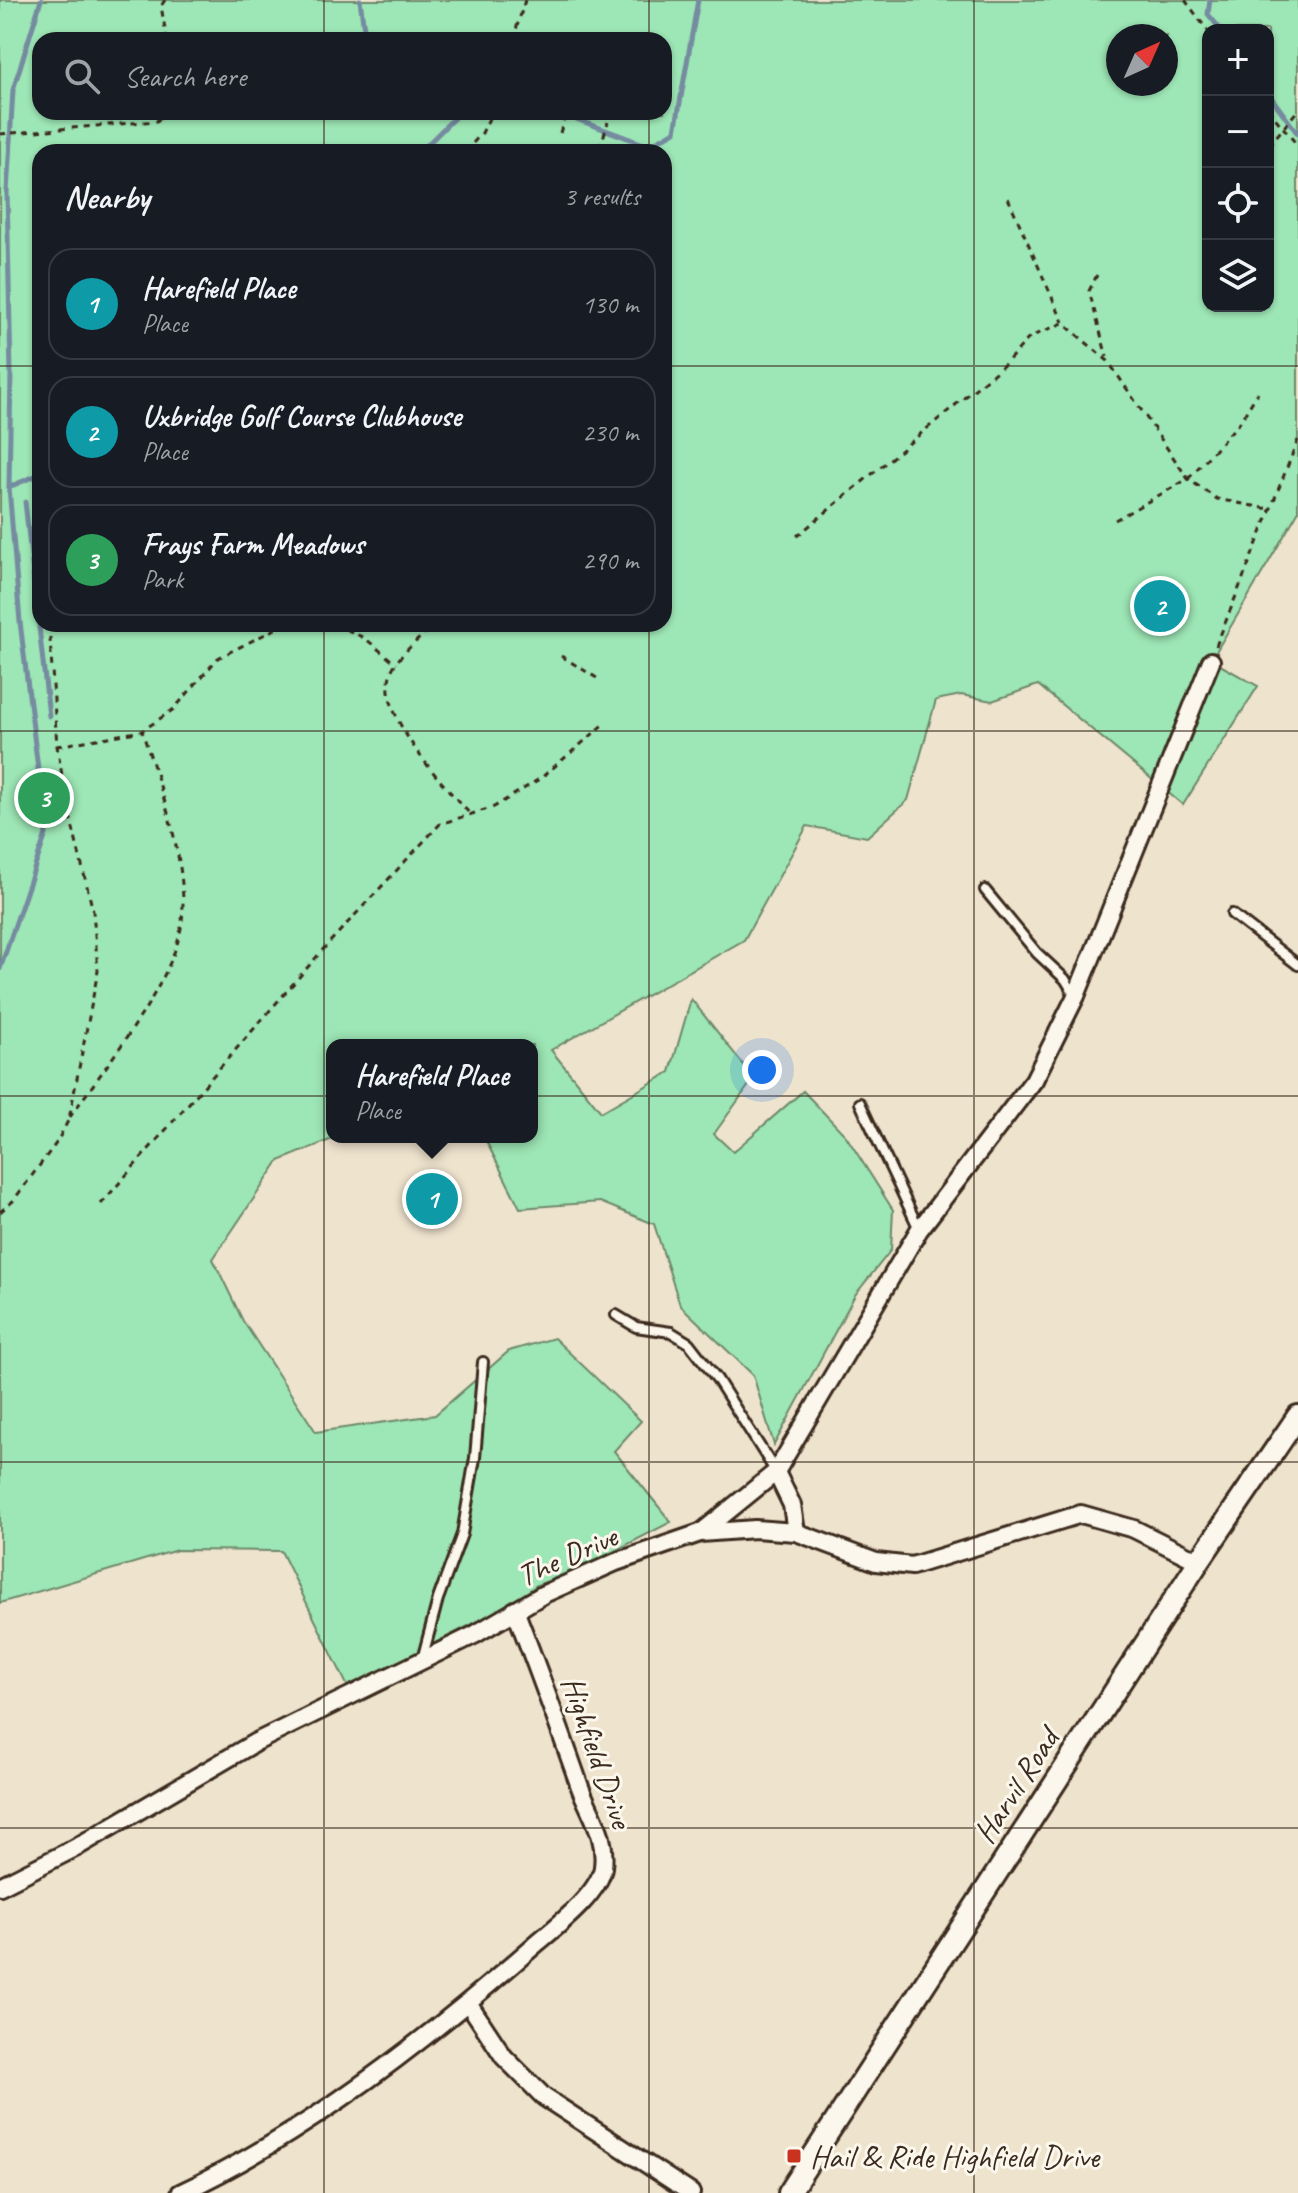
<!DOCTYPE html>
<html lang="en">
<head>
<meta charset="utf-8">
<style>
	:root { --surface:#171b24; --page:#20242c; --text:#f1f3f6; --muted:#9ea1a6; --line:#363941; --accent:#2563eb }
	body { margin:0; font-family:Caveat,sans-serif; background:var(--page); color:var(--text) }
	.controls { position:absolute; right:24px; top:24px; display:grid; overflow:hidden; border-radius:16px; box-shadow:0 2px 6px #0004 }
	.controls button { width:72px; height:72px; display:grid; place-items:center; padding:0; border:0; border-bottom:2px solid var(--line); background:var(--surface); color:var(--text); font:40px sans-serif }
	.compass { position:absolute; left:1106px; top:24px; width:72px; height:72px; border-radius:50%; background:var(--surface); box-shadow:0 2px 6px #0004; rotate:45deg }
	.you { position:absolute; left:762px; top:1070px; width:28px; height:28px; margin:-20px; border:6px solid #fff; border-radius:50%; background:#1a73e8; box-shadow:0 0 0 12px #1a73e833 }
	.badge { display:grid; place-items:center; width:52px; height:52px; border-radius:50%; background:var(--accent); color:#fff; font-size:26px; font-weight:700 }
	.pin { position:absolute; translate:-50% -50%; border:4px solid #fff; box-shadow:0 2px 8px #0006 }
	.popup { position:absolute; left:326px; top:1039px; width:212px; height:104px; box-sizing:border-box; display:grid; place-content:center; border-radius:16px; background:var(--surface); filter:drop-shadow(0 2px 6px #0005); font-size:26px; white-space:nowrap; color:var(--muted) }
	.popup b { font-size:30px; color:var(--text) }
	.popup::after { content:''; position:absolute; left:50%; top:100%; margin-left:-16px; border:16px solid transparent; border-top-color:var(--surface) }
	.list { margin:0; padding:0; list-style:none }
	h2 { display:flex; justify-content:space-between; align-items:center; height:104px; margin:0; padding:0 32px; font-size:34px }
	h2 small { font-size:26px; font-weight:400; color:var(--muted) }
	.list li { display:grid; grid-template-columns:52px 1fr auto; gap:24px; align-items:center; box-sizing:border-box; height:112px; margin:0 16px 16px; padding:0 16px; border:2px solid var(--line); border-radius:24px }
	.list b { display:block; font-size:30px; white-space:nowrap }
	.list p { margin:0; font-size:26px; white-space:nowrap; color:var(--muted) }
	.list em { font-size:26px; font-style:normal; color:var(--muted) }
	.icon { flex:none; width:44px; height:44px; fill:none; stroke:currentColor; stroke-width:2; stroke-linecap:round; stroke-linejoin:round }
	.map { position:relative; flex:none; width:1298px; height:2193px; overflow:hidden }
	.search { position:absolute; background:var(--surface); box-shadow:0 2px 6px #0004; left:32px; top:32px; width:640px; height:88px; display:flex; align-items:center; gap:20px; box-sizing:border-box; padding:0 28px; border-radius:24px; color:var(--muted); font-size:30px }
	.panel { position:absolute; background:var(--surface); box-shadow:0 2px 6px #0004; left:32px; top:144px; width:640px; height:488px; border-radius:24px }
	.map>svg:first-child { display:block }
	.green { fill:#9de6b5; stroke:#6c886a; stroke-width:2; fill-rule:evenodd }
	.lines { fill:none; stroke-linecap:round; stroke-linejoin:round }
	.stream { stroke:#758ba0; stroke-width:5 }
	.service-casing { stroke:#3b2a1e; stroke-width:14 }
	.minor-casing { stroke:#3b2a1e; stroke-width:22 }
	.tertiary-casing { stroke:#3b2a1e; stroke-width:26 }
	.path { stroke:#3b2a1e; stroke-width:3; stroke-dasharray:6 6; stroke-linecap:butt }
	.service { stroke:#fbf7ec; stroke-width:8 }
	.minor { stroke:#fbf7ec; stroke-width:16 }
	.tertiary { stroke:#fbf7ec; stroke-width:20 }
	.grid { fill:none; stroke:#3b2a1e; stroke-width:2; stroke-opacity:0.55 }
	.poi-dot { fill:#c8321e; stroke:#fbf7ec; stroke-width:3 }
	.labels { text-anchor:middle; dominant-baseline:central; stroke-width:6; stroke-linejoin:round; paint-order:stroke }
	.street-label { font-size:32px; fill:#3b2a1e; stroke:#fbf7ec }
	.poi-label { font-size:32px; fill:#3b2a1e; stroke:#fbf7ec; text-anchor:start }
</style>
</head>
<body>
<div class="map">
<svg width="1298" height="2193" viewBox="0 0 1298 2193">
	<rect width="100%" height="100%" fill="#eee3cd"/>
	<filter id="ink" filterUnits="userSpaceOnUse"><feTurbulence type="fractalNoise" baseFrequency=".0125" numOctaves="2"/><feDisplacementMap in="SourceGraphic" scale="16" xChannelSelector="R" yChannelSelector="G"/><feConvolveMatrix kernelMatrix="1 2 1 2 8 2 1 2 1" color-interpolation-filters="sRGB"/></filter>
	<g filter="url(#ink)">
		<path class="green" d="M 0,0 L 1298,0 L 1298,512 L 1211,660 L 1258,686 L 1183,805 L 1038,685 L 992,701 L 961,695 L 936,700 L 908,800 L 867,837 L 807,826 L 744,940 L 551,1050 L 601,1112 L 670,1072 L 691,999 L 754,1078 L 714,1134 L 733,1152 L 803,1091 L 846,1136 L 893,1210 L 891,1250 L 855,1295 L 774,1445 L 753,1375 L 680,1305 L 654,1224 L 600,1202 L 520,1208 L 484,1137 L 532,1137 L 532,1045 L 332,1045 L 332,1137 L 337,1137 L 279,1161 L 213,1259 L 243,1321 L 316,1432 L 435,1415 L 509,1351 L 554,1338 L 641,1421 L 614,1451 L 671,1522 L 576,1571 L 537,1585 L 510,1605 L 348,1687 L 281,1551 L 177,1550 L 0,1603 ZM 1208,30 L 1268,30 L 1268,306 L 1208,306 ZM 1118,36 L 1166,36 L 1166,84 L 1118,84 ZM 40,40 L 664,40 L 664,112 L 40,112 ZM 40,152 L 664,152 L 664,624 L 40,624 Z"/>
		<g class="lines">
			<g class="stream">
				<path d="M 360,0 L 364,29 L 381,40"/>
				<path d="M 1210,0 L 1208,14 L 1221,30"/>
				<path d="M 1268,93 L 1298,134"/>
				<path d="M 557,112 L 649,146 L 675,131 L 698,0"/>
				<path d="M 420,152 L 460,112"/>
				<path d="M 9,487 L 40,474"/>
				<path d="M 25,502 L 49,716"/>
				<path d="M 0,969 L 46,834 L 20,622 L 9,487 L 11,374 L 7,192 L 13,90 L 41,0"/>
			</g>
			<defs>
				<g id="service">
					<path d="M 985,890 L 1037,953 L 1065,979 L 1075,995"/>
					<path d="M 1232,914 L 1298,965"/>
					<path d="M 860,1103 L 919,1229"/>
					<path d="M 616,1315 L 636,1327 L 671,1332 L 689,1343 L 717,1379 L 776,1472"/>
					<path d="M 422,1660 L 438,1599 L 462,1534 L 475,1458 L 483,1362"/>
				</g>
				<g id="minor">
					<path d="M 776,1472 L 792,1505 L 796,1532"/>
					<path d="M 702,1532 L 776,1472 L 919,1230 L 1034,1080 L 1076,996 L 1211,661"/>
					<path d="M 0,1886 L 75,1848 L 256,1742 L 474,1635 L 544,1594 L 616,1562 L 700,1533 L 755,1529 L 796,1532 L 876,1562 L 912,1566 L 1081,1514 L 1134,1529 L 1188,1556 L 1201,1558"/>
					<path d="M 469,2004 L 504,2057 L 544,2097 L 691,2193"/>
					<path d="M 180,2193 C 304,2136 435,2033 537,1943 C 556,1927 600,1893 603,1867 C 607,1835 590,1814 580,1787 C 559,1727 538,1669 515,1610"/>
				</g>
				<path id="tertiary" d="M 789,2193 L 1201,1558 L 1298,1416"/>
			</defs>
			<use href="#service" class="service-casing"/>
			<use href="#minor" class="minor-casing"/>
			<use href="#tertiary" class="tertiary-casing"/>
			<g class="path">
				<path d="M 165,0 L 161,6 L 167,40"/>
				<path d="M 1185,0 L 1208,31"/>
				<path d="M 513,40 L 525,0"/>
				<path d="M 1268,109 L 1298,146"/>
				<path d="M 560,133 L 566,112"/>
				<path d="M 0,134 L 157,121 L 164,112"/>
				<path d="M 600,148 L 608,122"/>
				<path d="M 465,152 L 482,133 L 492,112"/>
				<path d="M 1269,158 L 1271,143 L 1298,110"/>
				<path d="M 1008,198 L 1063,322"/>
				<path d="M 1097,275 L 1089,291 L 1107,357"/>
				<path d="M 1115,520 L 1188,479 L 1240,422 L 1258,392"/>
				<path d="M 797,536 L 1005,364 L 1030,337 L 1063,323 L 1108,361 L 1188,479 L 1217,499 L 1269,509"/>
				<path d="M 336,624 L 366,639 L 396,664"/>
				<path d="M 428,630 C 417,641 402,653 394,666 C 368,708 445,786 470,814"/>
				<path d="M 1216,646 L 1298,440"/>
				<path d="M 561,656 L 600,680"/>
				<path d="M 57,746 L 142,731"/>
				<path d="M 70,1117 C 104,1068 171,986 181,928 C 191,870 160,786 142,731 L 174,709 L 218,658 L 285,624"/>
				<path d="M 101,1204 L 327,945 L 440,824 L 494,807 L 541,778 L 607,722"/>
				<path d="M 0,1212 L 13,1201 L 57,1142 L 69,1119 L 98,971 L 93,911 L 67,804 L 57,746 L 49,624"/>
			</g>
			<use href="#service" class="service"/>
			<use href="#minor" class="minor"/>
			<use href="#tertiary" class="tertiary"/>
		</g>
	</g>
	<path class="grid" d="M 324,0 L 324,40M 649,0 L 649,40M 974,0 L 974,2193M 324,112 L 324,152M 649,112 L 649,152M 0,366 L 40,366M 664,366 L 1298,366M 324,624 L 324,2193M 649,624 L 649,2193M 0,731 L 1298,731M 0,1096 L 1298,1096M 0,1462 L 1298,1462M 0,1828 L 1298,1828"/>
	<rect class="poi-dot" x="786" y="2148" width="16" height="16" rx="4"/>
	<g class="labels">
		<g class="street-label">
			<text transform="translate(567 1556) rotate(-24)">The Drive</text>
			<text transform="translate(597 1752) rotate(71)">Highfield Drive</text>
			<text transform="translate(1016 1786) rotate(-57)">Harvil Road</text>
		</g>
		<g class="poi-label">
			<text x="810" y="2156">Hail &amp; Ride Highfield Drive</text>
		</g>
	</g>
</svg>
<div class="controls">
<button>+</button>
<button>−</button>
<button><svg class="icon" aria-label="locate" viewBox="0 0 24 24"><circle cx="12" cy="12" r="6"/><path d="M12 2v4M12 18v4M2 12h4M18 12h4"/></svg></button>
<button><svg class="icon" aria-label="layers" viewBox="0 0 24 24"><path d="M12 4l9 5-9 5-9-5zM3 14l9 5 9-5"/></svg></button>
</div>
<svg class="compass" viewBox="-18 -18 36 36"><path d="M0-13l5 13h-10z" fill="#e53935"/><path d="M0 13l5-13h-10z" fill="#9ea1a6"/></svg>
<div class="you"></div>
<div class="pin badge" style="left:432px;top:1199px;background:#0f9aa8">1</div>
<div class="popup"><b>Harefield Place</b>Place</div>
<div class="pin badge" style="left:1160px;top:606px;background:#0f9aa8">2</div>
<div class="pin badge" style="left:44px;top:798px;background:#2e9e5b">3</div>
<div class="search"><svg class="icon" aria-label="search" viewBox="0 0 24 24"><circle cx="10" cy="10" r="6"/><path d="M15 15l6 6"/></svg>Search here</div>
<section class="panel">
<h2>Nearby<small>3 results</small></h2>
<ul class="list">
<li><span class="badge" style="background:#0f9aa8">1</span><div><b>Harefield Place</b><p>Place</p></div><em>130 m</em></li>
<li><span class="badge" style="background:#0f9aa8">2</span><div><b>Uxbridge Golf Course Clubhouse</b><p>Place</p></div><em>230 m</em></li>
<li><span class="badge" style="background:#2e9e5b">3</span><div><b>Frays Farm Meadows</b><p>Park</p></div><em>290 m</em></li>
</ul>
</section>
</div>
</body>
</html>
